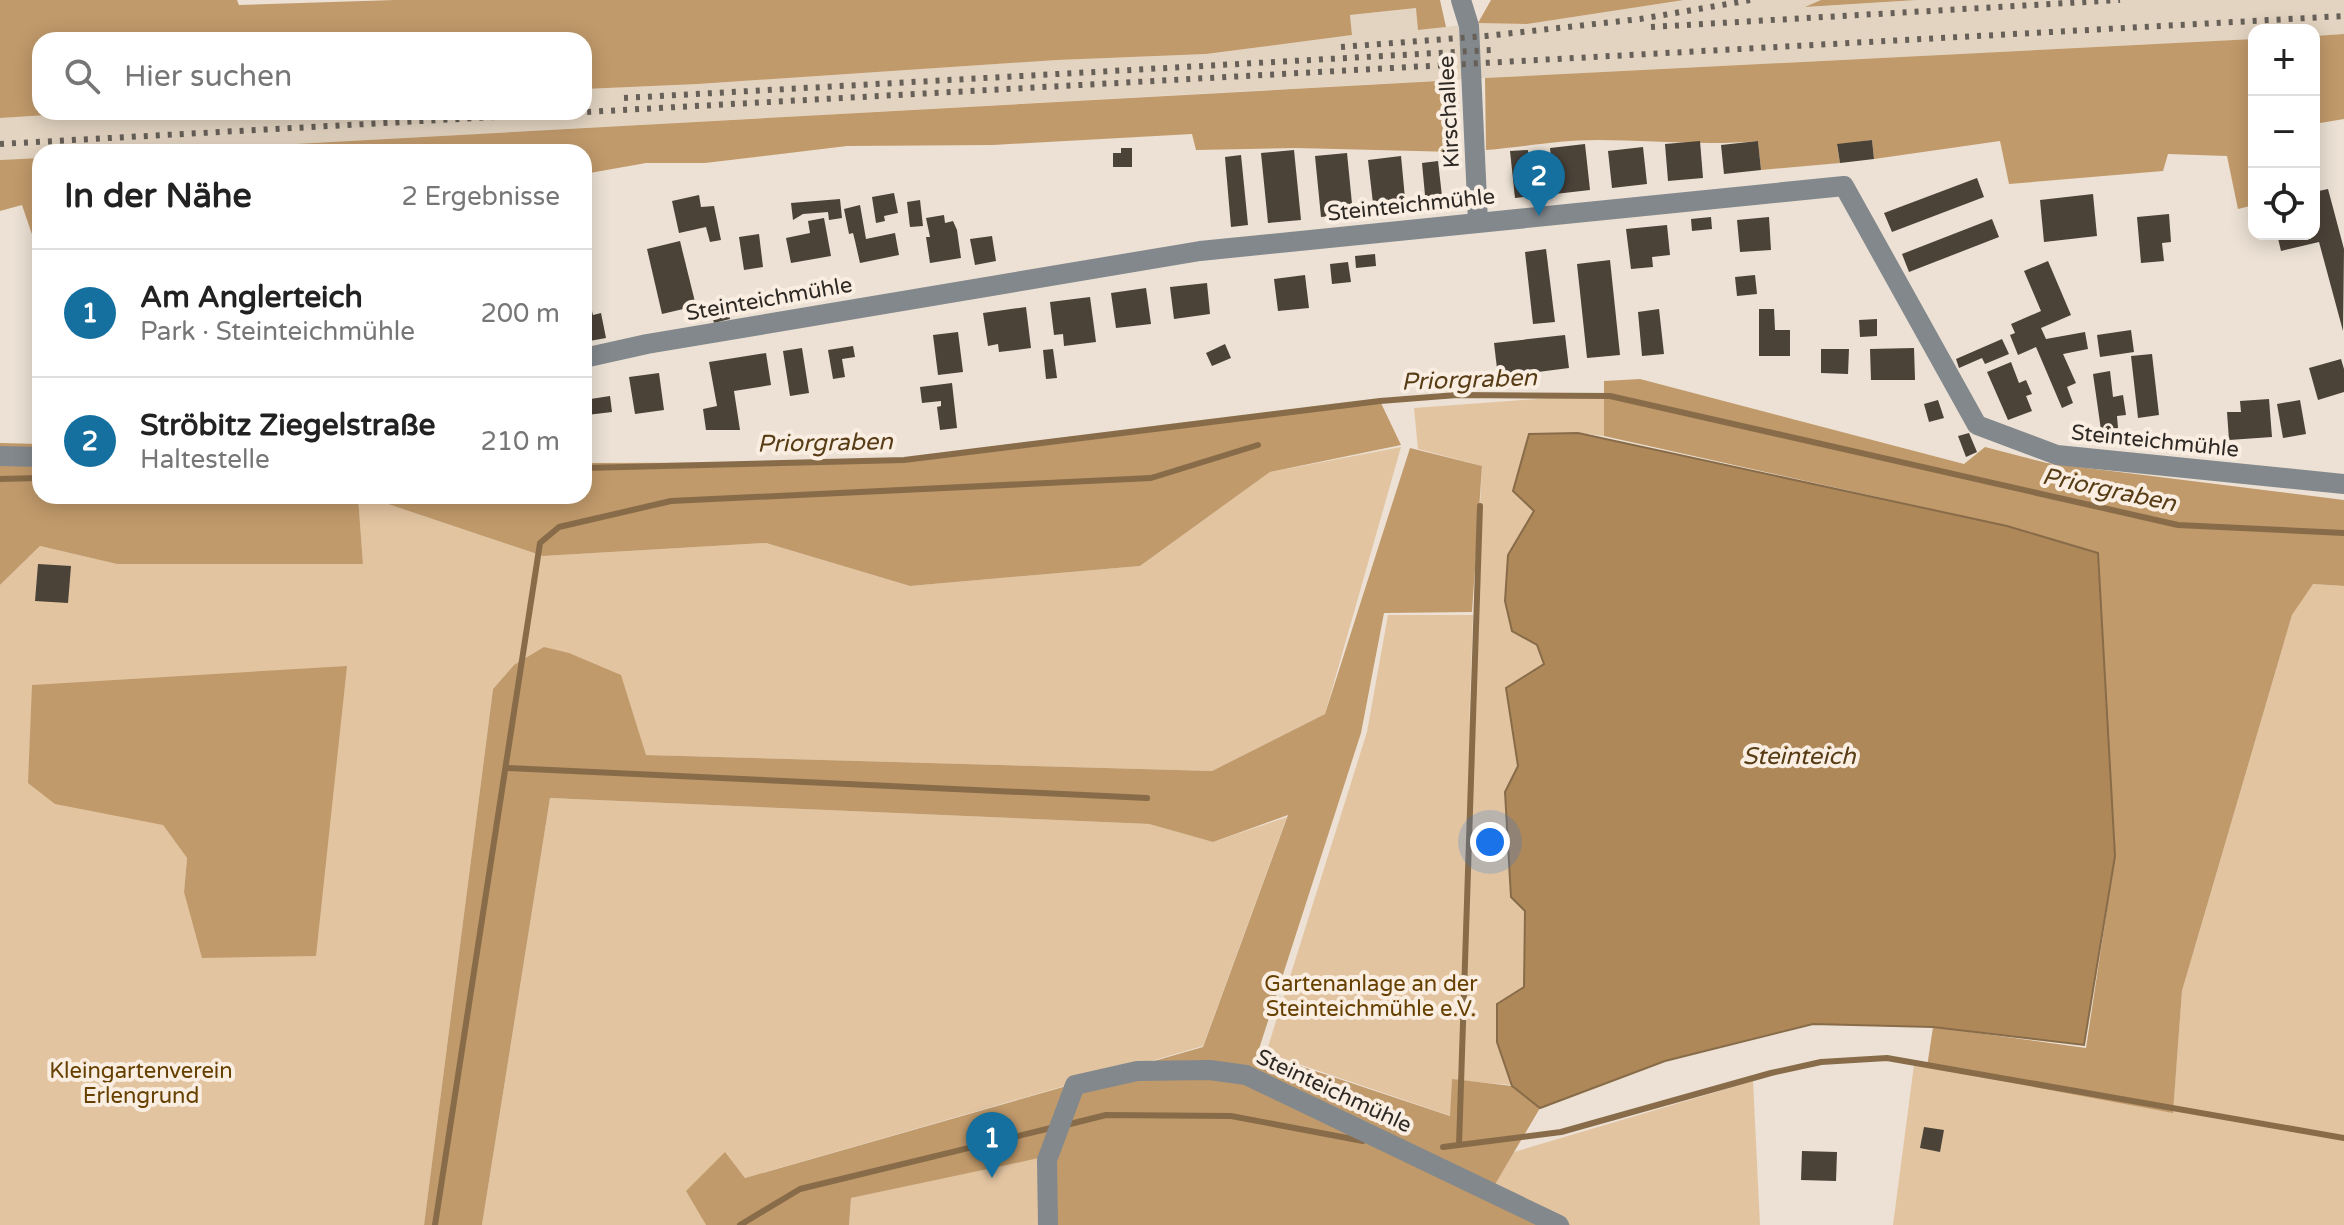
<!DOCTYPE html>
<html lang="de">
<head>
<meta charset="utf-8">
<style>
	:root { --surface:#fff; --page:#f2f2f2; --text:#222; --muted:#767676; --line:#e0e0e0; --accent:#15709f }
	body { margin:0; font-family:"Varela Round",sans-serif; background:var(--page); color:var(--text) }
	.controls { position:absolute; right:24px; top:24px; display:grid; overflow:hidden; border-radius:16px; box-shadow:0 4px 20px #0003 }
	.controls button { width:72px; height:72px; display:grid; place-items:center; padding:0; border:0; border-bottom:2px solid var(--line); background:var(--surface); color:var(--text); font:40px sans-serif }
	.you { position:absolute; left:1490px; top:842px; width:28px; height:28px; margin:-20px; border:6px solid #fff; border-radius:50%; background:#1a73e8; box-shadow:0 0 0 12px #1a73e833 }
	.badge { display:grid; place-items:center; width:52px; height:52px; border-radius:50%; background:var(--accent); color:#fff; font-size:26px; font-weight:700 }
	.pin { position:absolute; translate:-50% -66px; filter:drop-shadow(0 2px 4px #0008) }
	.pin::after { content:''; position:absolute; top:42px; width:28px; height:24px; background:inherit; clip-path:polygon(0 0,100% 0,50% 100%) }
	.list { margin:0; padding:0; list-style:none }
	h2 { display:flex; justify-content:space-between; align-items:center; height:104px; margin:0; padding:0 32px; font-size:34px }
	h2 small { font-size:26px; font-weight:400; color:var(--muted) }
	.list li { display:grid; grid-template-columns:52px 1fr auto; gap:24px; align-items:center; box-sizing:border-box; height:128px; padding:0 32px; border-top:2px solid var(--line) }
	.list b { display:block; font-size:30px; white-space:nowrap }
	.list p { margin:0; font-size:26px; white-space:nowrap; color:var(--muted) }
	.list em { font-size:26px; font-style:normal; color:var(--muted) }
	.icon { flex:none; width:44px; height:44px; fill:none; stroke:currentColor; stroke-width:2; stroke-linecap:round; stroke-linejoin:round }
	.map { position:relative; flex:none; width:2344px; height:1225px; overflow:hidden }
	.search { position:absolute; background:var(--surface); box-shadow:0 4px 20px #0003; left:32px; top:32px; width:560px; height:88px; display:flex; align-items:center; gap:20px; box-sizing:border-box; padding:0 28px; border-radius:24px; color:var(--muted); font-size:30px }
	.panel { position:absolute; background:var(--surface); box-shadow:0 4px 20px #0003; left:32px; top:144px; width:560px; height:360px; border-radius:24px }
	.map>svg:first-child { display:block }
	.built { fill:#e3d4c1 }
	.green { fill:#e2c4a1; fill-rule:evenodd }
	.forest { fill:#c19a6b }
	.water { fill:#ae8859; stroke:#886c49; stroke-width:2 }
	.lines { fill:none; stroke-linecap:round; stroke-linejoin:round }
	.stream { stroke:#886c49; stroke-width:6 }
	.building { fill:#4b4238 }
	.minor { stroke:#82888c; stroke-width:20 }
	.rail { stroke:#676059; stroke-width:6; stroke-dasharray:4 8; stroke-linecap:butt }
	.labels { text-anchor:middle; dominant-baseline:central; stroke-width:8; stroke-linejoin:round; paint-order:stroke }
	.street-label { font-size:22px; fill:#2e2925; stroke:#f9eee1 }
	.park-label { font-size:22px; fill:#664000; stroke:#f9eee1 }
	.water-label { font-size:24px; font-style:italic; fill:#573c16; stroke:#f9eee1 }
</style>
</head>
<body>
<div class="map">
<svg width="2344" height="1225" viewBox="0 0 2344 1225">
	<rect width="100%" height="100%" fill="#ece1d4"/>
	<path class="built" d="M 1684,0 L 1821,0 L 1807,7 L 1917,0 L 2344,0 L 2344,34 L 2314,36 L 2314,30 L 2254,30 L 2254,39 L 1485,78 L 152,152 L 40,152 L 40,158 L 0,160 L 0,118 L 95,112 L 584,112 L 584,89 L 698,84 L 1057,60 L 1206,54 L 1352,35 L 1350,15 L 1417,8 L 1419,30 L 1478,23 L 1527,24 Z"/>
	<g class="green">
		<path d="M 1604,394 L 1604,436 L 1578,433 L 1536,511 L 1512,631 L 1537,645 L 1544,664 L 1518,766 L 1505,792 L 1525,911 L 1524,987 L 1497,1005 L 1497,1042 L 1512,1085 L 1452,1080 L 1451,1116 L 1266,1053 L 1367,732 L 1388,615 L 1473,615 L 1469,729 L 1482,466 L 1418,449 L 1414,408 Z"/>
		<path d="M 1401,447 L 1325,714 L 1212,771 L 645,755 L 514,665 L 493,689 L 424,1225 L 0,1225 L 0,585 L 40,546 L 117,564 L 363,564 L 358,496 L 364,496 L 543,556 L 766,543 L 910,586 L 1140,566 L 1270,472 ZM 163,825 L 316,956 L 184,892 L 187,858 Z"/>
		<path d="M 2312,584 L 2344,586 L 2344,1225 L 1893,1225 L 1914,1065 L 2173,1112 L 2182,991 L 2292,615 Z"/>
		<path d="M 550,798 L 1149,824 L 1213,842 L 1287,817 L 1203,1046 L 745,1178 L 725,1153 L 687,1191 L 706,1225 L 482,1225 Z"/>
		<path d="M 1753,1081 L 1760,1225 L 1571,1225 L 1493,1188 L 1514,1152 Z"/>
		<path d="M 1039,1157 L 1040,1225 L 849,1225 L 851,1198 Z"/>
	</g>
	<g class="forest">
		<path d="M 0,0 L 237,0 L 239,5 L 395,0 L 1440,0 L 1446,27 L 1418,30 L 1416,8 L 1350,15 L 1352,35 L 1206,54 L 1057,60 L 698,84 L 584,89 L 584,40 L 40,40 L 40,112 L 95,112 L 0,118 Z"/>
		<path d="M 1491,0 L 1684,0 L 1527,24 L 1478,23 Z"/>
		<path d="M 1821,0 L 1917,0 L 1805,7 Z"/>
		<path d="M 2344,34 L 2344,119 L 2314,124 L 2314,36 Z"/>
		<path d="M 2254,39 L 2254,205 L 2238,209 L 2227,156 L 2168,154 L 2163,171 L 2009,184 L 2000,141 L 1874,159 L 1872,140 L 1837,145 L 1840,163 L 1761,170 L 1758,141 C 1705,146 1650,140 1597,140 C 1560,140 1522,147 1486,150 L 1485,78 Z"/>
		<path d="M 1456,80 L 1459,101 L 1456,152 L 1296,148 L 1196,150 L 1192,134 L 993,145 L 847,146 L 705,163 L 646,163 L 584,174 L 584,152 L 152,152 Z"/>
		<path d="M 40,158 L 40,258 L 22,205 L 0,211 L 0,160 Z"/>
		<path d="M 1640,379 L 1964,464 L 1985,447 L 2047,463 L 2344,500 L 2344,586 L 2313,584 L 2292,615 L 2182,991 L 2173,1113 L 1927,1067 L 1933,1027 L 2086,1048 L 2115,856 L 2098,553 L 2007,526 L 1604,436 L 1604,381 Z"/>
		<path d="M 1380,401 L 1401,445 L 1270,472 L 1140,566 L 910,586 L 766,543 L 543,556 L 364,496 L 584,496 L 584,463 L 905,462 Z"/>
		<path d="M 0,443 L 40,444 L 40,496 L 358,496 L 363,564 L 117,564 L 40,546 L 0,585 Z"/>
		<path d="M 1410,448 L 1482,466 L 1472,612 L 1384,613 L 1361,733 L 1258,1052 L 1450,1116 L 1452,1079 L 1512,1086 L 1540,1108 L 1493,1188 L 1571,1225 L 1040,1225 L 1039,1158 L 851,1198 L 849,1225 L 706,1225 L 686,1191 L 725,1152 L 745,1178 L 1203,1047 L 1288,815 L 1213,842 L 1149,824 L 550,798 L 482,1225 L 424,1225 L 493,689 L 514,665 L 544,647 L 569,653 L 621,675 L 646,755 L 1212,771 L 1325,714 Z"/>
		<path d="M 347,666 L 316,956 L 202,958 L 184,892 L 187,858 L 163,825 L 55,804 L 28,783 L 32,685 Z"/>
	</g>
	<path class="water" d="M 1578,433 L 2007,526 L 2098,553 L 2115,856 L 2084,1045 L 1933,1027 L 1813,1024 L 1665,1061 L 1540,1108 L 1512,1086 L 1497,1042 L 1497,1004 L 1524,987 L 1525,911 L 1511,897 L 1505,792 L 1518,766 L 1506,688 L 1544,664 L 1537,645 L 1512,631 L 1505,601 L 1508,555 L 1534,511 L 1513,491 L 1529,434 Z"/>
	<g class="lines">
		<g class="stream">
			<path d="M 584,468 L 904,460 L 1380,401 L 1457,395 L 1610,396 L 2178,525 L 2344,533"/>
			<path d="M 0,479 L 40,478"/>
			<path d="M 507,768 L 1147,798"/>
			<path d="M 1066,1125 L 1106,1115 L 1231,1116 L 1363,1141"/>
			<path d="M 1459,1145 L 1480,506"/>
			<path d="M 1443,1147 L 1561,1132 L 1771,1073 L 1821,1062 L 1887,1058 L 2344,1138"/>
			<path d="M 435,1225 L 540,543 L 559,527 L 671,501 L 1151,478 L 1258,445"/>
			<path d="M 740,1225 L 800,1189 L 1055,1127"/>
		</g>
	</g>
	<g class="building">
		<path d="M 1872,140 L 1874,159 L 1840,163 L 1837,144 Z"/>
		<path d="M 1700,141 L 1703,178 L 1668,181 L 1665,144 Z"/>
		<path d="M 1758,141 L 1761,170 L 1724,174 L 1721,145 Z"/>
		<path d="M 1585,144 L 1590,190 L 1555,194 L 1550,148 Z"/>
		<path d="M 1643,147 L 1647,184 L 1612,188 L 1608,151 Z"/>
		<path d="M 1121,148 L 1132,148 L 1132,167 L 1113,167 L 1113,153 L 1121,153 Z"/>
		<path d="M 1294,150 L 1301,220 L 1268,223 L 1261,153 Z"/>
		<path d="M 1528,150 L 1533,196 L 1515,198 L 1510,151 Z"/>
		<path d="M 1347,153 L 1353,214 L 1321,217 L 1315,156 Z"/>
		<path d="M 1241,155 L 1248,225 L 1231,227 L 1225,157 Z"/>
		<path d="M 1401,156 L 1406,209 L 1374,212 L 1368,160 Z"/>
		<path d="M 1438,161 L 1443,205 L 1426,206 L 1422,163 Z"/>
		<path d="M 1977,178 L 1984,197 L 1892,232 L 1884,213 Z"/>
		<path d="M 2328,189 L 2344,249 L 2343,331 L 2319,242 L 2281,251 L 2277,234 L 2314,234 L 2314,192 Z"/>
		<path d="M 894,193 L 898,213 L 884,216 L 885,221 L 876,223 L 872,197 Z"/>
		<path d="M 2093,194 L 2097,236 L 2044,242 L 2040,200 Z"/>
		<path d="M 699,195 L 701,207 L 714,206 L 721,240 L 710,242 L 706,227 L 679,233 L 672,201 Z"/>
		<path d="M 840,199 L 842,218 L 829,220 L 828,212 L 803,214 L 793,220 L 791,203 Z"/>
		<path d="M 920,200 L 923,226 L 910,227 L 907,202 Z"/>
		<path d="M 860,205 L 866,239 L 895,233 L 899,255 L 860,263 L 855,241 L 853,233 L 849,234 L 844,209 Z"/>
		<path d="M 2169,214 L 2171,242 L 2162,243 L 2164,261 L 2141,263 L 2137,217 Z"/>
		<path d="M 944,215 L 945,223 L 953,221 L 957,230 L 961,258 L 930,263 L 926,237 L 930,237 L 926,218 Z"/>
		<path d="M 1711,217 L 1712,229 L 1692,231 L 1691,219 Z"/>
		<path d="M 1769,217 L 1771,250 L 1740,252 L 1737,220 Z"/>
		<path d="M 824,218 L 831,256 L 791,263 L 786,238 L 810,233 L 808,221 Z"/>
		<path d="M 1992,219 L 1999,237 L 1909,272 L 1902,254 Z"/>
		<path d="M 1667,225 L 1670,255 L 1652,257 L 1653,267 L 1631,269 L 1626,229 Z"/>
		<path d="M 759,234 L 763,267 L 744,270 L 739,237 Z"/>
		<path d="M 992,236 L 996,261 L 975,265 L 970,239 Z"/>
		<path d="M 680,241 L 696,306 L 662,314 L 647,249 Z"/>
		<path d="M 1546,249 L 1555,322 L 1533,324 L 1525,252 Z"/>
		<path d="M 1375,254 L 1376,266 L 1356,268 L 1355,256 Z"/>
		<path d="M 1610,260 L 1620,355 L 1587,358 L 1577,264 Z"/>
		<path d="M 2048,261 L 2071,315 L 2041,328 L 2046,339 L 2085,332 L 2088,349 L 2063,354 L 2076,383 L 2067,387 L 2073,403 L 2062,408 L 2036,347 L 2018,355 L 2010,335 L 2015,333 L 2011,324 L 2041,311 L 2024,271 Z"/>
		<path d="M 1348,262 L 1351,282 L 1332,284 L 1330,264 Z"/>
		<path d="M 1305,275 L 1309,308 L 1278,311 L 1274,279 Z"/>
		<path d="M 1755,275 L 1757,294 L 1737,296 L 1735,277 Z"/>
		<path d="M 584,279 L 593,315 L 601,313 L 606,338 L 584,342 Z"/>
		<path d="M 1207,283 L 1210,314 L 1174,319 L 1170,287 Z"/>
		<path d="M 1146,288 L 1151,324 L 1116,328 L 1111,293 Z"/>
		<path d="M 1090,297 L 1096,342 L 1064,346 L 1063,334 L 1054,335 L 1050,302 Z"/>
		<path d="M 727,304 L 730,319 L 714,323 L 710,307 Z"/>
		<path d="M 1026,307 L 1031,348 L 999,352 L 998,344 L 988,346 L 983,313 Z"/>
		<path d="M 1659,309 L 1664,354 L 1642,356 L 1638,312 Z"/>
		<path d="M 1759,309 L 1774,309 L 1775,330 L 1790,330 L 1790,356 L 1759,356 Z"/>
		<path d="M 1877,319 L 1877,336 L 1860,337 L 1859,320 Z"/>
		<path d="M 2131,330 L 2134,352 L 2100,357 L 2097,335 Z"/>
		<path d="M 958,332 L 963,372 L 938,375 L 933,335 Z"/>
		<path d="M 1565,335 L 1569,368 L 1498,377 L 1494,343 Z"/>
		<path d="M 2002,339 L 2009,354 L 1985,364 L 1982,358 L 1959,368 L 1956,359 Z"/>
		<path d="M 1225,344 L 1231,358 L 1212,366 L 1206,353 Z"/>
		<path d="M 853,346 L 855,357 L 842,359 L 845,377 L 833,379 L 828,350 Z"/>
		<path d="M 802,348 L 809,393 L 790,396 L 783,351 Z"/>
		<path d="M 1914,348 L 1915,380 L 1871,380 L 1870,349 Z"/>
		<path d="M 1053,349 L 1057,378 L 1046,379 L 1043,350 Z"/>
		<path d="M 1821,349 L 1849,349 L 1848,374 L 1821,373 Z"/>
		<path d="M 766,353 L 771,385 L 734,391 L 740,430 L 706,430 L 703,409 L 717,406 L 709,362 Z"/>
		<path d="M 2152,354 L 2159,415 L 2138,418 L 2131,356 Z"/>
		<path d="M 2341,359 L 2344,369 L 2344,392 L 2318,400 L 2309,368 Z"/>
		<path d="M 2011,362 L 2019,383 L 2026,380 L 2032,394 L 2026,396 L 2032,411 L 2008,420 L 1987,372 Z"/>
		<path d="M 2110,371 L 2113,397 L 2123,395 L 2126,415 L 2117,416 L 2118,428 L 2101,430 L 2093,374 Z"/>
		<path d="M 659,373 L 664,410 L 635,414 L 629,377 Z"/>
		<path d="M 952,383 L 957,428 L 940,430 L 937,407 L 941,406 L 941,401 L 922,403 L 920,387 Z"/>
		<path d="M 610,396 L 612,412 L 587,415 L 587,418 L 584,418 L 584,400 Z"/>
		<path d="M 2269,399 L 2272,437 L 2229,440 L 2227,412 L 2241,412 L 2240,401 Z"/>
		<path d="M 1938,400 L 1944,418 L 1929,422 L 1924,404 Z"/>
		<path d="M 2300,400 L 2306,434 L 2283,438 L 2277,404 Z"/>
		<path d="M 1969,433 L 1977,452 L 1966,457 L 1958,436 Z"/>
		<path d="M 38,564 L 71,566 L 68,603 L 35,601 Z"/>
		<path d="M 1924,1127 L 1944,1130 L 1940,1152 L 1920,1148 Z"/>
		<path d="M 1802,1151 L 1837,1152 L 1836,1181 L 1801,1180 Z"/>
	</g>
	<g class="lines">
		<g class="minor">
			<path d="M 1461,0 L 1469,26 L 1478,222"/>
			<path d="M 584,358 L 647,344 L 1200,251 L 1844,186 L 1977,425 L 2057,455 L 2344,484"/>
			<path d="M 0,456 L 40,457"/>
			<path d="M 1048,1225 L 1047,1160 L 1075,1085 L 1137,1071 L 1210,1070 L 1246,1075 L 1559,1225"/>
		</g>
		<g class="rail">
			<path d="M 1651,27 L 2120,0"/>
			<path d="M 1341,47 L 1486,36 L 1640,19 L 1751,0"/>
			<path d="M 624,98 L 1491,50"/>
			<path d="M 0,144 L 2344,16"/>
		</g>
	</g>
	<g class="labels">
		<g class="street-label">
			<text transform="translate(1449 112) rotate(-93)">Kirschallee</text>
			<text transform="translate(1411 205) rotate(-6)">Steinteichmühle</text>
			<text transform="translate(769 299) rotate(-10)">Steinteichmühle</text>
			<text transform="translate(2155 441) rotate(6)">Steinteichmühle</text>
			<text transform="translate(1334 1091) rotate(25)">Steinteichmühle</text>
		</g>
		<g class="park-label">
			<text x="1371" y="984">Gartenanlage an der<tspan x="1371" dy="25">Steinteichmühle e.V.</tspan></text>
			<text x="141" y="1071">Kleingartenverein<tspan x="141" dy="25">Erlengrund</tspan></text>
		</g>
		<g class="water-label">
			<text transform="translate(1469 380) rotate(-2)">Priorgraben</text>
			<text transform="translate(825 443) rotate(-1)">Priorgraben</text>
			<text transform="translate(2109 490) rotate(12)">Priorgraben</text>
			<text x="1799" y="756">Steinteich</text>
		</g>
	</g>
</svg>
<div class="controls">
<button>+</button>
<button>−</button>
<button><svg class="icon" aria-label="locate" viewBox="0 0 24 24"><circle cx="12" cy="12" r="6"/><path d="M12 2v4M12 18v4M2 12h4M18 12h4"/></svg></button>
</div>
<div class="you"></div>
<div class="pin badge" style="left:992px;top:1178px">1</div>
<div class="pin badge" style="left:1539px;top:216px">2</div>
<div class="search"><svg class="icon" aria-label="search" viewBox="0 0 24 24"><circle cx="10" cy="10" r="6"/><path d="M15 15l6 6"/></svg>Hier suchen</div>
<section class="panel">
<h2>In der Nähe<small>2 Ergebnisse</small></h2>
<ul class="list">
<li><span class="badge">1</span><div><b>Am Anglerteich</b><p>Park · Steinteichmühle</p></div><em>200 m</em></li>
<li><span class="badge">2</span><div><b>Ströbitz Ziegelstraße</b><p>Haltestelle</p></div><em>210 m</em></li>
</ul>
</section>
</div>
</body>
</html>
